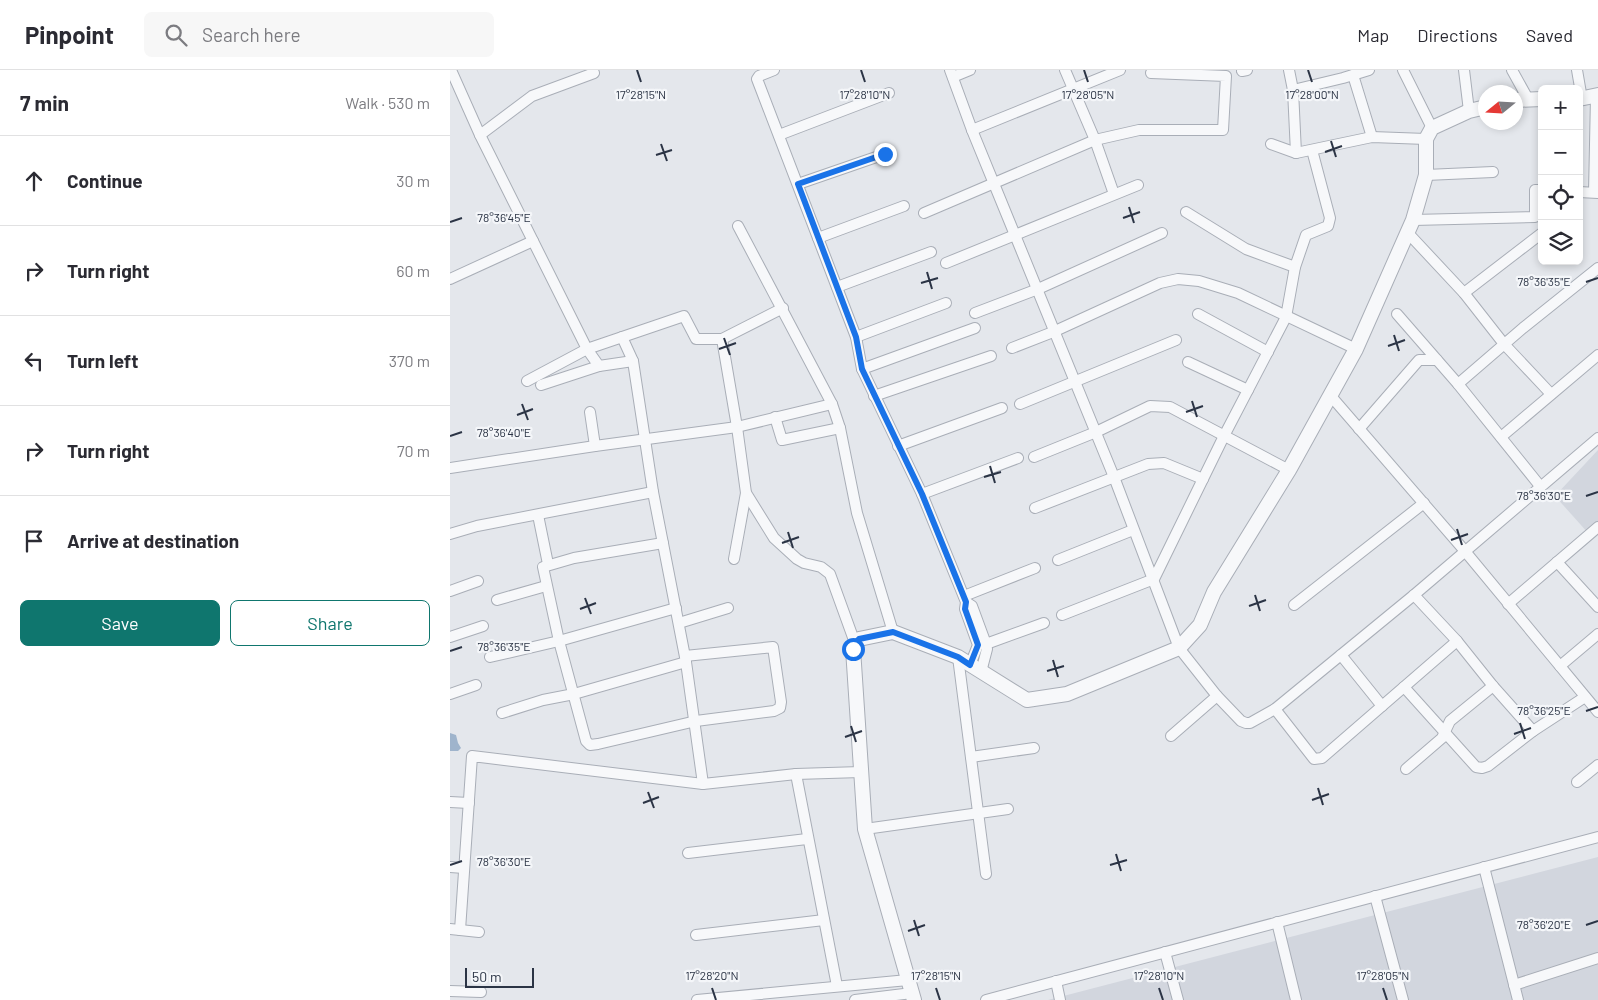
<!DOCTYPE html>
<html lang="en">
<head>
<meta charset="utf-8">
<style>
	:root { --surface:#fff; --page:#f7f7f7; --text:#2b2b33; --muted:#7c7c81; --line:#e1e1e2; --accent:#0f766e }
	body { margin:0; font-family:Barlow,sans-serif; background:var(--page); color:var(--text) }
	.controls { position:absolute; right:15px; top:15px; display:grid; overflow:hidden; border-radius:8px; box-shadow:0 2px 8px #0003 }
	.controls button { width:45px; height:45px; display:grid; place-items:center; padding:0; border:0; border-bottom:1px solid var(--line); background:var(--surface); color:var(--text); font:25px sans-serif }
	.compass { position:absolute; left:1028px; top:15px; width:45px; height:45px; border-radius:50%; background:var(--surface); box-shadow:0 2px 8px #0003; rotate:252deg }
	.scale { position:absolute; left:15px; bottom:12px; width:69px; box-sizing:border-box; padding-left:5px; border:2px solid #2b3445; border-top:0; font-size:14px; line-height:18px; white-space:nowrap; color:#2b3445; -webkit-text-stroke:4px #f4f6f9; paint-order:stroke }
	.stop { position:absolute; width:15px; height:15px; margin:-11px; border:4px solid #1a73e8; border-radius:50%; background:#fff }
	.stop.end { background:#1a73e8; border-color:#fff; box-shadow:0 1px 5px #0008 }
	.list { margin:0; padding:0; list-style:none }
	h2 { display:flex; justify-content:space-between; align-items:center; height:65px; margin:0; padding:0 20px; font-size:21px }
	h2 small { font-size:16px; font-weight:400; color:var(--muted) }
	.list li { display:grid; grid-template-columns:32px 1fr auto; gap:15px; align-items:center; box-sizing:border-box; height:90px; padding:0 20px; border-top:1px solid var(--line) }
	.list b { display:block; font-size:19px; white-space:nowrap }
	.list em { font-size:16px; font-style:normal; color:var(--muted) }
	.actions { display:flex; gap:10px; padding:15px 20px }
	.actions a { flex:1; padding:11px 0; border:1px solid var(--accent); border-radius:8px; text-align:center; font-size:18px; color:var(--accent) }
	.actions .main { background:var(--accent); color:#fff }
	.icon { flex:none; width:28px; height:28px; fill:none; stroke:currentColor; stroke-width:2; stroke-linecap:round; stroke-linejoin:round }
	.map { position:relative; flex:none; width:1148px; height:930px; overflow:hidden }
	header { display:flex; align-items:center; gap:30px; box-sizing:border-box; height:70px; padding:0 25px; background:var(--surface); border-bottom:1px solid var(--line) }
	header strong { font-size:24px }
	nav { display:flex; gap:28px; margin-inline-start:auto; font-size:18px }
	.search { width:350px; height:45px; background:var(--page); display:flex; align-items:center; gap:12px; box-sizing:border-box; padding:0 18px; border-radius:8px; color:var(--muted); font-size:19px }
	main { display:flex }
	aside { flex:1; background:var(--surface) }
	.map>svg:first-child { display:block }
	.built { fill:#d2d6de }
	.water { fill:#9fb4cc }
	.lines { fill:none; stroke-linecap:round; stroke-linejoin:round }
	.minor-casing { stroke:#a9aeb7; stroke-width:12 }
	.tertiary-casing { stroke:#a9aeb7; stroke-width:16 }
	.minor { stroke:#f7f8fa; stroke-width:10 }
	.tertiary { stroke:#f7f8fa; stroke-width:14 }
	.route { stroke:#1a73e8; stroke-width:6 }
	.ticks { fill:none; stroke:#2b3445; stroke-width:2 }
	.ticks-label { font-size:12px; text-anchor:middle; fill:#2b3445; stroke:#f4f6f9; stroke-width:4.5; stroke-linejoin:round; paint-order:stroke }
</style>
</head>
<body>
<header>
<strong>Pinpoint</strong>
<div class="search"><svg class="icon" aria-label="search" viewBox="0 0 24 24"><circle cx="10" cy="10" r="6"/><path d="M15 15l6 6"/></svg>Search here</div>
<nav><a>Map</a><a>Directions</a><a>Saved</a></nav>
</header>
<main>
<aside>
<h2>7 min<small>Walk · 530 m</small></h2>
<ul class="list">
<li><svg class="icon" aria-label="ahead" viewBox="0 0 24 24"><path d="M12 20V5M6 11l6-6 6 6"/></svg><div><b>Continue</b></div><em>30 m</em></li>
<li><svg class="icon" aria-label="right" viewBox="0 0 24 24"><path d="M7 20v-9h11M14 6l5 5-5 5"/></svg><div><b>Turn right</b></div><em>60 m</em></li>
<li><svg class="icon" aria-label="left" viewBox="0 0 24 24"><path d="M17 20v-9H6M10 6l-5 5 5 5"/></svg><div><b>Turn left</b></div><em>370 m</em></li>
<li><svg class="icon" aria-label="right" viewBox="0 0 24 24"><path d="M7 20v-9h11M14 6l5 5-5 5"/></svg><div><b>Turn right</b></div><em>70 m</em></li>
<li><svg class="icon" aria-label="arrive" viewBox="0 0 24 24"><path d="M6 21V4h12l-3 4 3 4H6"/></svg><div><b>Arrive at destination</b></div></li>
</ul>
<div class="actions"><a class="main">Save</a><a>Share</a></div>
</aside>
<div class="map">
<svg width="1148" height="930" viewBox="0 0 1148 930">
	<rect width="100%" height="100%" fill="#e4e7ec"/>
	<g class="built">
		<path d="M 1148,380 L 1148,462 L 1139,464 L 1105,426 Z"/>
		<path d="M 1148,787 L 1148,930 L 598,930 Z"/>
	</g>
	<path class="water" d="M 0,663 L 6,665 L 8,673 L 11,678 L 8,681 L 0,681 Z"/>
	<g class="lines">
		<defs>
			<g id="minor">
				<path d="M 1,0 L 30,65 L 137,279 L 149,296 L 183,291 L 203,422 L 236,592 L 253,714"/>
				<path d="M 324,0 L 309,6 L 307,9 L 406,267 L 412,299 L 472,424 L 516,532 L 515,539 L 528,575 L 520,595"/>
				<path d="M 500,0 L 522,60 L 664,407 L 729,578 L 767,626 L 791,651 L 796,653 L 800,653 L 825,639 L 964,525 L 1148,368"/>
				<path d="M 615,0 L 645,70 L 664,124"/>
				<path d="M 839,0 L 843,20 L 846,83"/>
				<path d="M 953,0 L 982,58"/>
				<path d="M 1014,0 L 1019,41"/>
				<path d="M 1062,0 L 1078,29"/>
				<path d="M 1127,0 L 1132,29"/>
				<path d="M 792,1 L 797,0"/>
				<path d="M 903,5 L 922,67"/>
				<path d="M 503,7 L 520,0"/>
				<path d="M 843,20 L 893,8 L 919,0"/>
				<path d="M 522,60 L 670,0"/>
				<path d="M 30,65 L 82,26 L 144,3"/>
				<path d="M 329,65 L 439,23"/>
				<path d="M 821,74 L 846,83 L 922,67 L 976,69"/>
				<path d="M 976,105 L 1043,102"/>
				<path d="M 348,114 L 435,84"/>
				<path d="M 1129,122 L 1148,123"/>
				<path d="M 1144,122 L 1146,26"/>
				<path d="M 736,142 L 796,179 L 845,197"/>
				<path d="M 474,143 L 645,70 L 689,60 L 773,60 L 776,6 L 701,3"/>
				<path d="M 963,150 L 1085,147 L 1085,120 L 1092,120"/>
				<path d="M 288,156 L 382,334 L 390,358 L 407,443 L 443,562"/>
				<path d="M 957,162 L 1014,223 L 1054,274 L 1101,324"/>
				<path d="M 368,168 L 454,136"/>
				<path d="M 496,193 L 688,115"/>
				<path d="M 0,209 L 83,171"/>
				<path d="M 387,217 L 481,182"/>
				<path d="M 1014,223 L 1092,163"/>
				<path d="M 525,243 L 588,219 L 712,163"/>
				<path d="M 748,244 L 818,282"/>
				<path d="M 947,244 L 1008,314"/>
				<path d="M 172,267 L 183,291"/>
				<path d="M 406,267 L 496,233"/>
				<path d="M 272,269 L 287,357 L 296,423 L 324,468 L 347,489 L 354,493 L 371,497 L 380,504 L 405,573"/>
				<path d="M 562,278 L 603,262 L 710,213 L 728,209 L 749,211 L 788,223 L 906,279"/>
				<path d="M 738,292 L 798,320"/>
				<path d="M 412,299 L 525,258"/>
				<path d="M 77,311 L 137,279 L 234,246 L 246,269 L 272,269 L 333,238"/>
				<path d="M 91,315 L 149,296"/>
				<path d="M 880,325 L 1014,480 L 1148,642"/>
				<path d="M 424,326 L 541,286"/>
				<path d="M 570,334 L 726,270"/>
				<path d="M 140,342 L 145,376 L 287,357 L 382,334"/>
				<path d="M 325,347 L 332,370 L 390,358"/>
				<path d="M 909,359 L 969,290 L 987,290"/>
				<path d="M 1051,367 L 1148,285"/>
				<path d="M 448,376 L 552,338"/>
				<path d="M 584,387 L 646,362 L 700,336 L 720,337 L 839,400"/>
				<path d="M 0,398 L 145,376"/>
				<path d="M 1090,416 L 1008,314 L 1073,258 L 1148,198"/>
				<path d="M 472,424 L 568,388"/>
				<path d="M 585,438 L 698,394 L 714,393 L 753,409"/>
				<path d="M 88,445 L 98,494"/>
				<path d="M 0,464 L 27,456 L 203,422"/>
				<path d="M 213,473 L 124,488 L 93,497 L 109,571 L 136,671 L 140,675 L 148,674 L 246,651 L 324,641 L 330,638 L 331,632 L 323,577 L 235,586"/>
				<path d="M 284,489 L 296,423"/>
				<path d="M 608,490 L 683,460"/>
				<path d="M 1107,492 L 1148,537"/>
				<path d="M 0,521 L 28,511"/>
				<path d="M 964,525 L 1007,571 L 1043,616 L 1083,661"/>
				<path d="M 514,526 L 585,498"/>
				<path d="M 47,530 L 96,516"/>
				<path d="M 516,532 L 522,536 L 536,574 L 537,579 L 531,602"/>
				<path d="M 1058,534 L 1148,457"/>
				<path d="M 844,535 L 974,433"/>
				<path d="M 612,545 L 704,509 L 774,366 L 836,247 L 845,197 L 856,165 L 878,156 L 880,148 L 862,80"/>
				<path d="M 229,553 L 278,538"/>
				<path d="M 0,567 L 33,556"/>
				<path d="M 536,574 L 594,553"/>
				<path d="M 891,585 L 932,636"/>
				<path d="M 40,587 L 109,571 L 226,538"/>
				<path d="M 508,587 L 536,804"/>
				<path d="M 1110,596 L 1148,564"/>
				<path d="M 954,617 L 1026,697 L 1032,698 L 1038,696 L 1083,661 L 1135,627"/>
				<path d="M 0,624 L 26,615"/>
				<path d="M 825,639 L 864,689 L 872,688 L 1007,571"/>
				<path d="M 52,643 L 93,630 L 124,624 L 236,592"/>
				<path d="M 721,666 L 767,626"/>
				<path d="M 521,687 L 584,678"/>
				<path d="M 956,699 L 992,668 L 1000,651 L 1043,616"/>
				<path d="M 346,704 L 387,916"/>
				<path d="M 1127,712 L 1148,695"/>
				<path d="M 0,732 L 19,733"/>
				<path d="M 415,759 L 558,739"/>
				<path d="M 238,783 L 357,769"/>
				<path d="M 0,797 L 14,798"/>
				<path d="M 1034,797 L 1068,930"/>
				<path d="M 925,826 L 953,930"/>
				<path d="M 827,852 L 846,930"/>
				<path d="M 0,859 L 29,862"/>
				<path d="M 10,860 L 22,686 L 253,714 L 346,704 L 411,702"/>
				<path d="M 246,865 L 374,850"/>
				<path d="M 715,882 L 728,930"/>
				<path d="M 606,911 L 610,930"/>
				<path d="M 1064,915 L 1148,888"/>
				<path d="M 0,921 L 31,922"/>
				<path d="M 247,930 L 458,910"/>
				<path d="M 405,930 L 462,923"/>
				<path d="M 536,930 L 1148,767"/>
			</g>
			<g id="tertiary">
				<path d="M 1129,29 L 1148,25"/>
				<path d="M 1066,30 L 1092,29"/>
				<path d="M 464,930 L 415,759 L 403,579 L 405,573 L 409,569 L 443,562 L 508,587 L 577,630 L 617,624 L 729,578 L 750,555 L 764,522 L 839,400 L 906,279 L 963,150 L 976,105 L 976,69 L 982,58 L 1019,41 L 1036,37"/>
			</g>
		</defs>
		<use href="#minor" class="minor-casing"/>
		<use href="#tertiary" class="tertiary-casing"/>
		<use href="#minor" class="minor"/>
		<use href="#tertiary" class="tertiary"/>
	</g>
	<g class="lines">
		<path class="route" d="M 403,579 L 405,573 L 409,569 L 443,562 L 508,587 L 520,595 L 528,575 L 515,539 L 516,532 L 472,424 L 412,299 L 406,267 L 348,114 L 435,84"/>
	</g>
	<path class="ticks" d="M 187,0 L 191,12M 411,0 L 415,12M 634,0 L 638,12M 858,0 L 862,12M 881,71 L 886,87M 211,74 L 217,91M 875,82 L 892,76M 206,85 L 222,80M 679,137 L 684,153M 673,148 L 690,142M 0,152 L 12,148M 477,202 L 482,219M 1136,212 L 1148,208M 471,213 L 488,208M 944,265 L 949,281M 274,268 L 280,285M 938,276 L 955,270M 269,279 L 286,273M 742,331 L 747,347M 72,334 L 78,350M 736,342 L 753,336M 67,345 L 83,339M 0,366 L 12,362M 540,396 L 545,413M 534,407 L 551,402M 1136,426 L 1148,422M 1007,459 L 1012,475M 338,462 L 343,478M 1001,470 L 1018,464M 332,473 L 349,467M 805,525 L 810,541M 135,528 L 141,544M 799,536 L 816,530M 130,539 L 146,533M 0,581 L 12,577M 603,590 L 608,607M 597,601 L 614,596M 1136,641 L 1148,637M 1070,653 L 1075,669M 401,656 L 406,672M 1064,664 L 1081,658M 395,667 L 412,661M 868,718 L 873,735M 198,722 L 204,738M 862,730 L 879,724M 193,733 L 209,727M 666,784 L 671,801M 0,795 L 12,791M 660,795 L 677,790M 464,850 L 469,866M 1136,855 L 1148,851M 458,861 L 475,855M 262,918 L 266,930M 486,918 L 490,930M 709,918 L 713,930M 933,918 L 937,930"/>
	<g class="ticks-label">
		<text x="191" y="29">17°28'15"N</text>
		<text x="415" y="29">17°28'10"N</text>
		<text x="638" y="29">17°28'05"N</text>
		<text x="862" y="29">17°28'00"N</text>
		<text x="54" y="152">78°36'45"E</text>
		<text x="1094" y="216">78°36'35"E</text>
		<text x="54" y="367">78°36'40"E</text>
		<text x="1094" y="430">78°36'30"E</text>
		<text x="54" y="581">78°36'35"E</text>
		<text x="1094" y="645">78°36'25"E</text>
		<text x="54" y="796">78°36'30"E</text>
		<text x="1094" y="859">78°36'20"E</text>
		<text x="262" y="910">17°28'20"N</text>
		<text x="486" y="910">17°28'15"N</text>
		<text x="709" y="910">17°28'10"N</text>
		<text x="933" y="910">17°28'05"N</text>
	</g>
</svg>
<div class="controls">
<button>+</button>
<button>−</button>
<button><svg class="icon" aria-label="locate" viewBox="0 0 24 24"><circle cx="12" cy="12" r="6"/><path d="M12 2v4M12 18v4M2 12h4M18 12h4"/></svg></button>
<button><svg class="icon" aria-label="layers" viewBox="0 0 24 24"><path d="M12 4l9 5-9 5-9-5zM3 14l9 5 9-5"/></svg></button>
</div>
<svg class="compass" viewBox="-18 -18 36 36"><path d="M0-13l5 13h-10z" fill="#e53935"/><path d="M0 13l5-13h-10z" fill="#7c7c81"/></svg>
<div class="scale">50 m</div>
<div class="stop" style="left:403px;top:579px"></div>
<div class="stop end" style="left:435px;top:84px"></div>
</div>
</main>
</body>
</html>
